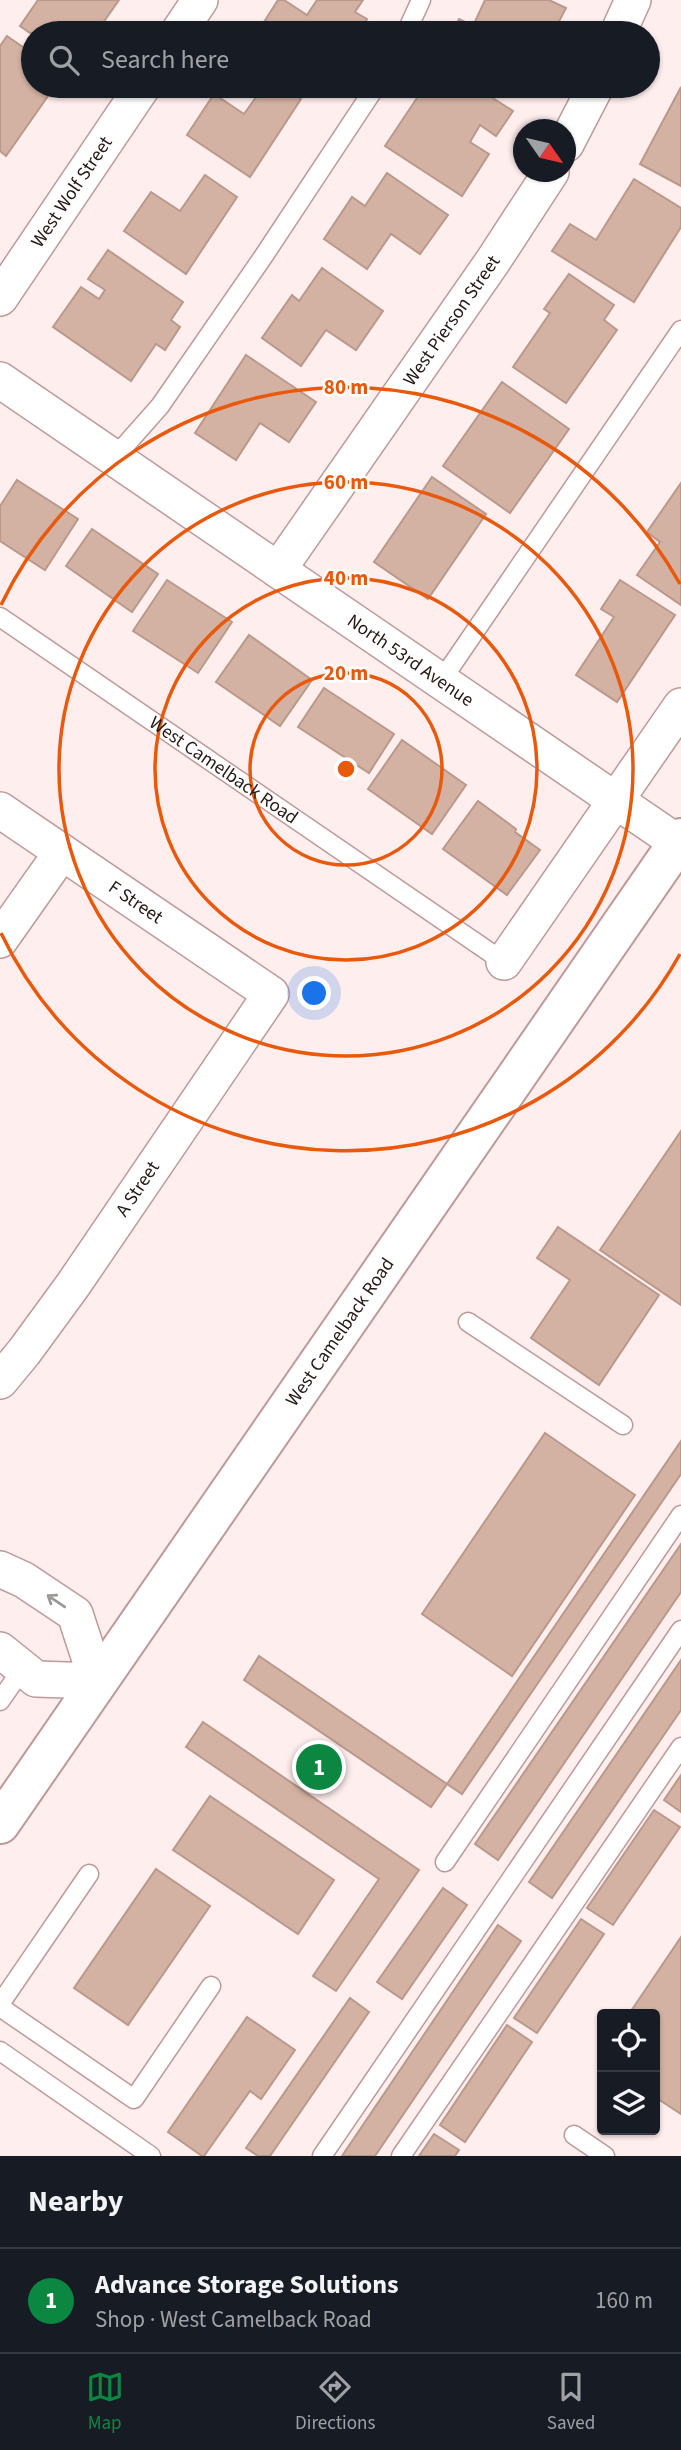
<!DOCTYPE html>
<html lang="en">
<head>
<meta charset="utf-8">
<style>
	:root { --surface:#171b24; --page:#20242c; --text:#f1f3f6; --muted:#9ea1a6; --line:#363941; --accent:#0b8742 }
	body { margin:0; font-family:"Source Sans 3",sans-serif; background:var(--page); color:var(--text) }
	.controls { position:absolute; right:21px; bottom:21px; display:grid; overflow:hidden; border-radius:7px; box-shadow:0 2px 5px #0004 }
	.controls button { width:63px; height:63px; display:grid; place-items:center; padding:0; border:0; border-bottom:2px solid var(--line); background:var(--surface); color:var(--text); font:35px sans-serif }
	.compass { position:absolute; left:513px; top:119px; width:63px; height:63px; border-radius:50%; background:var(--surface); box-shadow:0 2px 5px #0004; rotate:124deg }
	.you { position:absolute; left:315px; top:994px; width:24px; height:24px; margin:-18px; border:5px solid #fff; border-radius:50%; background:#1a73e8; box-shadow:0 0 0 10px #1a73e833 }
	.badge { display:grid; place-items:center; width:46px; height:46px; border-radius:50%; background:var(--accent); color:#fff; font-size:23px; font-weight:700 }
	.pin { position:absolute; translate:-50% -50%; border:4px solid #fff; box-shadow:0 2px 7px #0006 }
	.list { margin:0; padding:0; list-style:none }
	h2 { display:flex; justify-content:space-between; align-items:center; height:91px; margin:0; padding:0 28px; font-size:30px }
	h2 small { font-size:23px; font-weight:400; color:var(--muted) }
	.list li { display:grid; grid-template-columns:46px 1fr auto; gap:21px; align-items:center; box-sizing:border-box; height:105px; padding:0 28px; border-top:2px solid var(--line) }
	.list b { display:block; font-size:26px; white-space:nowrap }
	.list p { margin:0; font-size:23px; white-space:nowrap; color:var(--muted) }
	.list em { font-size:23px; font-style:normal; color:var(--muted) }
	.icon { flex:none; width:38px; height:38px; fill:none; stroke:currentColor; stroke-width:2; stroke-linecap:round; stroke-linejoin:round }
	.map { position:relative; flex:none; width:681px; height:2156px; overflow:hidden }
	.search { position:absolute; background:var(--surface); box-shadow:0 2px 5px #0004; left:21px; right:21px; top:21px; height:77px; display:flex; align-items:center; gap:18px; box-sizing:border-box; padding:0 24px; border-radius:38px; color:var(--muted); font-size:26px }
	.sheet { height:196px; background:var(--surface) }
	nav { display:flex; justify-content:space-around; align-items:center; box-sizing:border-box; height:98px; border-top:2px solid var(--line); background:var(--surface); font-size:19px; color:var(--muted) }
	nav a { display:grid; justify-items:center; gap:4px }
	nav .on { color:var(--accent) }
	.map>svg:first-child { display:block }
	.building { fill:#d4b2a3; stroke:#ba998b; stroke-width:2 }
	.lines { fill:none; stroke-linecap:round; stroke-linejoin:round }
	.service-casing { stroke:#be9999; stroke-width:21 }
	.minor-casing { stroke:#be9999; stroke-width:38 }
	.primary-casing { stroke:#be9999; stroke-width:42 }
	.service { stroke:#fff; stroke-width:18 }
	.minor { stroke:#fff; stroke-width:35 }
	.primary { stroke:#fff; stroke-width:38 }
	.oneway { stroke:#9d9797 }
	.ring { fill:none; stroke:#e8590c; stroke-width:3.5 }
	.labels { text-anchor:middle; dominant-baseline:central; stroke-width:5; stroke-linejoin:round; paint-order:stroke }
	.street-label { font-size:19px; fill:#261818; stroke:#fff }
	.centre { fill:#e8590c; stroke:#fff; stroke-width:3.5 }
	.ring-label { font-size:21px; text-anchor:middle; font-weight:bold; fill:#e8590c; stroke:#fff; stroke-width:5; stroke-linejoin:round; paint-order:stroke }
</style>
</head>
<body>
<div class="map">
<svg width="681" height="2156" viewBox="0 0 681 2156">
	<rect width="100%" height="100%" fill="#fee"/>
	<g class="building">
		<path d="M 38,0 L 119,0 L 96,33 L 33,33 L 33,35 L 20,26 Z"/>
		<path d="M 278,0 L 284,0 L 307,15 L 317,0 L 363,0 L 355,12 L 367,19 L 358,33 L 257,33 Z"/>
		<path d="M 485,0 L 549,0 L 566,8 L 553,33 L 452,33 L 459,19 L 473,26 Z"/>
		<path d="M 7,36 L 33,54 L 33,86 L 55,86 L 6,156 L 0,151 L 0,46 Z"/>
		<path d="M 264,86 L 281,86 L 301,99 L 250,177 L 187,135 L 214,94 L 244,114 Z"/>
		<path d="M 425,86 L 474,86 L 513,111 L 496,136 L 480,125 L 470,142 L 489,154 L 462,196 L 385,146 Z"/>
		<path d="M 681,87 L 681,186 L 640,164 Z"/>
		<path d="M 387,173 L 448,215 L 420,254 L 391,234 L 367,269 L 324,239 L 352,197 L 365,206 Z"/>
		<path d="M 205,175 L 237,197 L 186,274 L 124,231 L 151,192 L 180,211 Z"/>
		<path d="M 634,179 L 681,208 L 681,227 L 634,302 L 552,251 L 570,224 L 596,240 Z"/>
		<path d="M 108,250 L 183,302 L 171,320 L 180,327 L 165,350 L 156,344 L 131,381 L 53,327 L 81,287 L 99,299 L 105,290 L 88,279 Z"/>
		<path d="M 322,268 L 383,311 L 356,350 L 326,330 L 301,366 L 262,338 L 292,295 L 299,301 Z"/>
		<path d="M 569,274 L 614,305 L 604,320 L 617,330 L 566,403 L 513,367 L 550,313 L 544,309 Z"/>
		<path d="M 246,355 L 316,402 L 289,442 L 260,423 L 236,460 L 195,433 Z"/>
		<path d="M 502,382 L 569,429 L 510,513 L 443,466 Z"/>
		<path d="M 432,477 L 486,514 L 428,599 L 374,562 Z"/>
		<path d="M 17,480 L 78,519 L 45,570 L 0,541 L 0,506 Z"/>
		<path d="M 681,483 L 681,605 L 637,575 L 660,542 L 647,532 Z"/>
		<path d="M 92,529 L 158,574 L 132,612 L 66,566 Z"/>
		<path d="M 167,580 L 232,622 L 198,673 L 133,631 Z"/>
		<path d="M 620,580 L 675,615 L 617,702 L 576,675 L 614,617 L 601,609 Z"/>
		<path d="M 249,635 L 312,680 L 280,726 L 216,682 Z"/>
		<path d="M 324,688 L 394,734 L 369,773 L 298,727 Z"/>
		<path d="M 402,740 L 466,785 L 432,834 L 368,789 Z"/>
		<path d="M 478,801 L 516,829 L 515,832 L 540,850 L 507,895 L 443,849 Z"/>
		<path d="M 681,1131 L 681,1305 L 600,1250 Z"/>
		<path d="M 558,1227 L 659,1295 L 599,1385 L 531,1338 L 570,1280 L 537,1258 Z"/>
		<path d="M 545,1433 L 635,1495 L 512,1676 L 422,1614 Z"/>
		<path d="M 681,1441 L 681,1474 L 462,1794 L 447,1784 Z"/>
		<path d="M 681,1544 L 681,1592 L 498,1860 L 475,1844 Z"/>
		<path d="M 259,1656 L 447,1784 L 431,1807 L 244,1680 Z"/>
		<path d="M 681,1660 L 681,1710 L 552,1898 L 529,1882 Z"/>
		<path d="M 203,1722 L 419,1870 L 336,1991 L 313,1976 L 379,1879 L 186,1747 Z"/>
		<path d="M 681,1775 L 681,1812 L 664,1800 Z"/>
		<path d="M 210,1796 L 334,1880 L 298,1934 L 173,1850 Z"/>
		<path d="M 654,1810 L 680,1827 L 613,1925 L 587,1908 Z"/>
		<path d="M 156,1869 L 210,1906 L 128,2025 L 74,1988 Z"/>
		<path d="M 443,1888 L 467,1905 L 402,1999 L 377,1982 Z"/>
		<path d="M 581,1919 L 604,1934 L 537,2033 L 514,2018 Z"/>
		<path d="M 498,1925 L 521,1941 L 375,2156 L 342,2156 Z"/>
		<path d="M 681,1937 L 681,2114 L 655,2097 L 655,2014 L 629,2014 Z"/>
		<path d="M 350,1998 L 369,2012 L 270,2156 L 258,2156 L 246,2148 Z"/>
		<path d="M 247,2017 L 295,2050 L 261,2099 L 250,2091 L 204,2156 L 202,2156 L 168,2132 Z"/>
		<path d="M 507,2025 L 532,2042 L 465,2142 L 440,2125 Z"/>
		<path d="M 434,2134 L 459,2150 L 455,2156 L 419,2156 Z"/>
	</g>
	<g class="lines">
		<defs>
			<g id="service">
				<path d="M 406,33 L 421,0"/>
				<path d="M 114,458 L 160,406 L 263,257 L 376,86"/>
				<path id="s1" d="M 0,617 L 504,962"/>
				<path d="M 441,681 L 681,330"/>
				<path d="M 468,1322 L 623,1425"/>
				<path d="M 0,1701 L 23,1668"/>
				<path d="M 445,1862 L 681,1515"/>
				<path d="M 0,2004 L 89,1874"/>
				<path d="M 0,2007 L 134,2099 L 211,1986"/>
				<path d="M 0,2051 L 151,2156"/>
				<path d="M 574,2135 L 605,2156"/>
				<path d="M 322,2156 L 681,1630"/>
				<path d="M 401,2156 L 681,1747"/>
			</g>
			<g id="minor">
				<path d="M 178,33 L 200,0"/>
				<path d="M 618,33 L 633,0"/>
				<path d="M 566,144 L 596,86"/>
				<path id="s2" d="M 0,298 L 143,86"/>
				<path id="s3" d="M 0,380 L 681,845"/>
				<path id="s4" d="M 278,570 L 493,261 L 551,172"/>
				<path id="s5" d="M 0,810 L 271,994 L 73,1285 L 24,1352 L 0,1381"/>
				<path d="M 0,940 L 62,852"/>
				<path d="M 504,962 L 681,706"/>
				<path d="M 0,1569 L 24,1580 L 75,1614 L 97,1681 L 36,1679 L 0,1650"/>
			</g>
			<g id="primary">
				<path id="s6" d="M 0,1824 L 681,838"/>
			</g>
		</defs>
		<use href="#service" class="service-casing"/>
		<use href="#minor" class="minor-casing"/>
		<use href="#primary" class="primary-casing"/>
		<use href="#service" class="service"/>
		<use href="#minor" class="minor"/>
		<use href="#primary" class="primary"/>
	</g>
	<defs><path id="oneway-shaft" d="M-6 0H5M1.5-3L5.5 0L1.5 3" fill="none" stroke-width="1.6" stroke-linecap="round" stroke-linejoin="round" transform="scale(1.75)"/></defs>
	<use class="oneway" href="#oneway-shaft" transform="translate(56 1601) rotate(-146)"/>
	<g class="ring">
		<circle cx="346" cy="769" r="96"/>
		<circle cx="346" cy="769" r="191"/>
		<circle cx="346" cy="769" r="287"/>
		<path d="M680 954A382 382 0 0 1 1 933M1 605A382 382 0 0 1 680 584"/>
	</g>
	<g class="labels">
		<g class="street-label">
			<text stroke="none"><textPath href="#s2" startOffset="128">West Wolf Street</textPath></text>
			<text stroke="none"><textPath href="#s4" startOffset="304">West Pierson Street</textPath></text>
			<text stroke="none"><textPath href="#s3" startOffset="497">North 53rd Avenue</textPath></text>
			<text stroke="none"><textPath href="#s1" startOffset="271">West Camelback Road</textPath></text>
			<text stroke="none"><textPath href="#s5" startOffset="164">F Street</textPath></text>
			<text transform="translate(138 1189) rotate(-56)">A Street</text>
			<text stroke="none"><textPath href="#s6" startOffset="598">West Camelback Road</textPath></text>
		</g>
	</g>
	<circle cx="346" cy="769" r="10" class="centre"/>
	<g class="ring-label">
		<text x="346" y="394">80 m</text>
		<text x="346" y="489">60 m</text>
		<text x="346" y="585">40 m</text>
		<text x="346" y="680">20 m</text>
	</g>
</svg>
<div class="controls">
<button><svg class="icon" aria-label="locate" viewBox="0 0 24 24"><circle cx="12" cy="12" r="6"/><path d="M12 2v4M12 18v4M2 12h4M18 12h4"/></svg></button>
<button><svg class="icon" aria-label="layers" viewBox="0 0 24 24"><path d="M12 4l9 5-9 5-9-5zM3 14l9 5 9-5"/></svg></button>
</div>
<svg class="compass" viewBox="-18 -18 36 36"><path d="M0-13l5 13h-10z" fill="#e53935"/><path d="M0 13l5-13h-10z" fill="#9ea1a6"/></svg>
<div class="you"></div>
<div class="pin badge" style="left:319px;top:1767px">1</div>
<div class="search"><svg class="icon" aria-label="search" viewBox="0 0 24 24"><circle cx="10" cy="10" r="6"/><path d="M15 15l6 6"/></svg>Search here</div>
</div>
<section class="sheet">
<h2>Nearby<small></small></h2>
<ul class="list">
<li><span class="badge">1</span><div><b>Advance Storage Solutions</b><p>Shop · West Camelback Road</p></div><em>160 m</em></li>
</ul>
</section>
<nav>
<a class="on"><svg class="icon" aria-label="map" viewBox="0 0 24 24"><path d="M3 6l6-2 6 2 6-2v14l-6 2-6-2-6 2zM9 4v14M15 6v14"/></svg>Map</a>
<a><svg class="icon" aria-label="directions" viewBox="0 0 24 24"><path d="M12 3l9 9-9 9-9-9zM9 14v-3h6M13 9l2 2-2 2"/></svg>Directions</a>
<a><svg class="icon" aria-label="saved" viewBox="0 0 24 24"><path d="M7 4h10v16l-5-4-5 4z"/></svg>Saved</a>
</nav>
</body>
</html>
